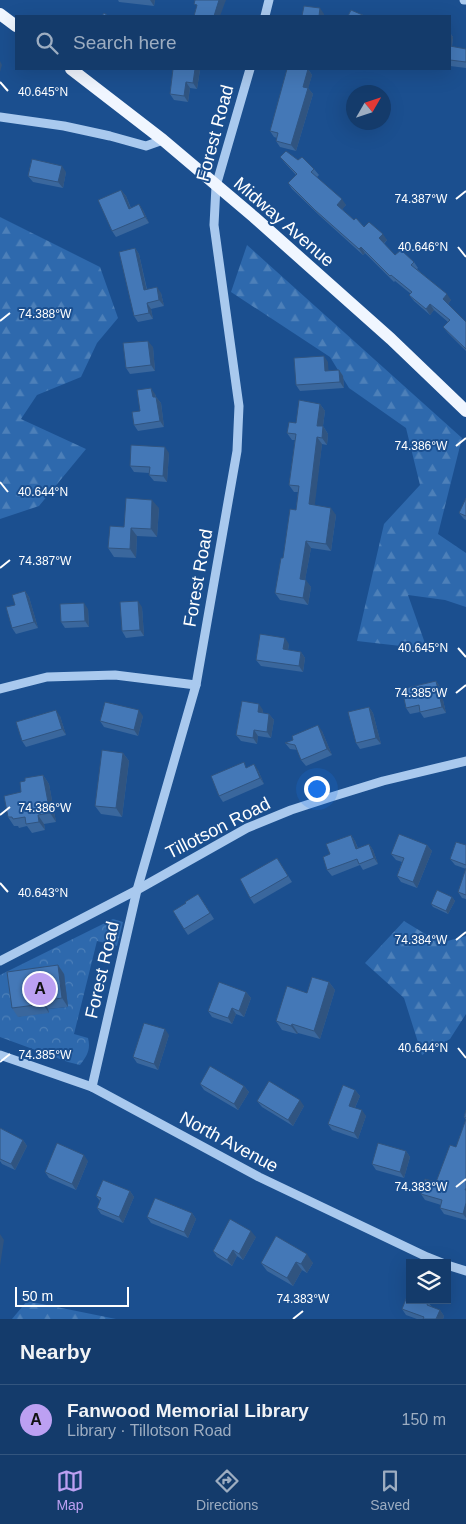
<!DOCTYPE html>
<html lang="en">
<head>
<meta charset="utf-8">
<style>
	:root { --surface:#143b6b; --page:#214673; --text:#f1f3f6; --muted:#9dadc1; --line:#33557e; --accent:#bca0f2 }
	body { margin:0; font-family:Arial,sans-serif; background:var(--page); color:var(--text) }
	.controls { position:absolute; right:15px; bottom:15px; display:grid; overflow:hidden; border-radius:0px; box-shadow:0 5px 20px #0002 }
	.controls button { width:45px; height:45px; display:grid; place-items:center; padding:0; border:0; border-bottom:1px solid var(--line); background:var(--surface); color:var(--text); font:25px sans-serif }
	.compass { position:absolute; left:346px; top:85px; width:45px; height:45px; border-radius:50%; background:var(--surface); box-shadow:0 5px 20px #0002; rotate:51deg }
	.scale { position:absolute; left:15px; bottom:12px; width:114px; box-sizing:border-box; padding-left:5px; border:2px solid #fff; border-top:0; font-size:14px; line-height:18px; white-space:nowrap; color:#fff; -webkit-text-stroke:4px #1b4f8f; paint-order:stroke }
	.you { position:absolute; left:316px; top:788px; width:18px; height:18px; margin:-12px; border:4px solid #fff; border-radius:50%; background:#1a73e8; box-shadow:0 0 0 8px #1a73e833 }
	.badge { display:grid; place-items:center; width:32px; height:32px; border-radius:50%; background:var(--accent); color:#111; font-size:16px; font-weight:700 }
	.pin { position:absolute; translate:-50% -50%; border:2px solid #fff; box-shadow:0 1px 5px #0006 }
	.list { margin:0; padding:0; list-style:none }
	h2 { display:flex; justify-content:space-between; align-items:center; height:65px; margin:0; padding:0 20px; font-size:21px }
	h2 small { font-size:16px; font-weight:400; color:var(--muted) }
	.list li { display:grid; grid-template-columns:32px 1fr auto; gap:15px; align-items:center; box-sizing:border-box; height:70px; padding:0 20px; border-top:1px solid var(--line) }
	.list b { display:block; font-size:19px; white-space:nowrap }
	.list p { margin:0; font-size:16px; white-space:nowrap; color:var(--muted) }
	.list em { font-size:16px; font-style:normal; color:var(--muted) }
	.icon { flex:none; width:28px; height:28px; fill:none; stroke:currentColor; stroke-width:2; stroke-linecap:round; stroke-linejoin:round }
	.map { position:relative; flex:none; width:466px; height:1319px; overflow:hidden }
	.search { position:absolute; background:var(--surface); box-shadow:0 5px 20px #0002; left:15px; right:15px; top:15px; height:55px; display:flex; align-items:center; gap:12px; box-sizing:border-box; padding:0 18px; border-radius:0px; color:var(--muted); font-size:19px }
	.sheet { height:135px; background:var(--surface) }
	nav { display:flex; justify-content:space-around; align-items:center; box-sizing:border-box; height:70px; border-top:1px solid var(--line); background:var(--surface); font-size:14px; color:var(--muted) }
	nav a { display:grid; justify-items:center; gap:2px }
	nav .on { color:var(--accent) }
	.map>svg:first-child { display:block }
	.forest { fill:url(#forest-firs) }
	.park { fill:url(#park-crowns); fill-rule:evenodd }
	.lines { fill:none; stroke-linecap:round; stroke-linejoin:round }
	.minor { stroke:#a9c9ee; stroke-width:9 }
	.major { stroke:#f0f6ff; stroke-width:12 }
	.wall { fill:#3a679d }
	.shaded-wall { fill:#305480 }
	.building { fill:#4478b7; stroke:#305480 }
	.ticks { fill:none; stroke:#fff; stroke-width:2 }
	.labels { text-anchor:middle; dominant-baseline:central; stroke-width:4; stroke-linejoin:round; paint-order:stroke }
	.street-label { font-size:18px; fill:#fff; stroke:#1b4f8f }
	.ticks-label { font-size:12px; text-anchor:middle; fill:#fff; stroke:#1b4f8f; stroke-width:4; stroke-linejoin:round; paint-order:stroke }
</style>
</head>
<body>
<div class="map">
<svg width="466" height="1319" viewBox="0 0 466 1319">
	<defs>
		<pattern id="forest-firs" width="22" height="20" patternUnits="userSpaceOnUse" patternTransform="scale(1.25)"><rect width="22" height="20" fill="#2e69ad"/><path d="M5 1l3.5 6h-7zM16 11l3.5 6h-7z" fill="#4d80b9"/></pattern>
		<pattern id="park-crowns" width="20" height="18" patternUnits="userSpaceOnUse" patternTransform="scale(1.25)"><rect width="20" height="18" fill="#2e69ad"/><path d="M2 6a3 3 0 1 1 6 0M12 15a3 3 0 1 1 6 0" fill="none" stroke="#4d80b9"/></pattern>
	</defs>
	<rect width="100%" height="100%" fill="#1b4f8f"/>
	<g class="forest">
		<path d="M 0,217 L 100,267 L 118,318 L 97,343 L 81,377 L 37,395 L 21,419 L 86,449 L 39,506 L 0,519 Z"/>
		<path d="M 247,245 L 462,438 L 438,534 L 466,553 L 466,607 L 445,600 L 408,595 L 427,649 L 357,641 L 384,524 L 420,485 L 406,428 L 349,388 L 330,357 L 231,292 Z"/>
		<path d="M 404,921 L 440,943 L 466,936 L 466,1014 L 450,1039 L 422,1055 L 404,998 L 365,963 Z"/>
		<path d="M 27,1301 L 116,1319 L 12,1319 Z"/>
	</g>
	<path class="park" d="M 113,919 L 123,922 L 117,946 L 97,941 L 74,1034 L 88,1038 C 91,1049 87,1056 80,1065 L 68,1062 L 0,1037 L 0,975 ZM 64,974 L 68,1007 L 48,1009 L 18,1017 Z"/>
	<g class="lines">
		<g class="minor">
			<path d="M 464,0 L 466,0"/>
			<path d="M 265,16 L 269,0"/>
			<path d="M 0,117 L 64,126 L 110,136 L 146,146 L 163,140"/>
			<path d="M 0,689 L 47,677 L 115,675 L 196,685"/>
			<path d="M 0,961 L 137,890 L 247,828 L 291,810 L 331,797 L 383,781 L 466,761"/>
			<path d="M 0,1055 L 92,1087 L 259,1177 L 427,1257 L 442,1263"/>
			<path d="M 92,1087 L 137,890 L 196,685 L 237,451 L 239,406 L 214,225 L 216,186 L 250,69"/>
			<path d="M 447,1265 L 466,1271"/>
		</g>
		<g class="major">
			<path d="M 0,14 L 16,26"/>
			<path d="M 71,69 L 163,140 L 254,217 L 391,339 L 466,411"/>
		</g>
	</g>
	<g class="wall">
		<path d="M 118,0 L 155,0 L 154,6 L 119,2 Z"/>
		<path d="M 450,33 L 453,37 L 452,47 L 466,49 L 466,68 L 450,66 Z"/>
		<path d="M 173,69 L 199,69 L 200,70 L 197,89 L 190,88 L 188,102 L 174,100 L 170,94 Z"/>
		<path d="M 308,69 L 312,75 L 308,88 L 313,94 L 296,151 L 280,147 L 276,141 L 277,138 L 274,137 L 270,131 Z"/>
		<path d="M 280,157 L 298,160 L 314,169 L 319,175 L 317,177 L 346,205 L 342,209 L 354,220 L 387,240 L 384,244 L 395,255 L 414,262 L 418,268 L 417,269 L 451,300 L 448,304 L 466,322 L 466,351 L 448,333 L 443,327 L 448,322 L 434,310 L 430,315 L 414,301 L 409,295 L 411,294 L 395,281 L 394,282 L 365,253 L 363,255 L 320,216 L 292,189 L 288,183 L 296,175 L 285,163 Z"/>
		<path d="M 66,172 L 63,188 L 33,182 L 28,176 Z"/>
		<path d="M 121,190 L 126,196 L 131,208 L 143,210 L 149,223 L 116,237 L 112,231 Z"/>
		<path d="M 135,248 L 139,254 L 147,289 L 161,293 L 164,306 L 151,309 L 153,319 L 138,322 L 134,316 Z"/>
		<path d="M 153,347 L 155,371 L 130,374 L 126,368 Z"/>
		<path d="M 328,362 L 328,371 L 339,370 L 343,376 L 344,388 L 300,391 L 296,385 Z"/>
		<path d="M 155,394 L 156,397 L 161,403 L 164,427 L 138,431 L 134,425 L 140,411 Z"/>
		<path d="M 320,404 L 325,411 L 323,426 L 328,434 L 327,445 L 322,444 L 314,505 L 336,515 L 331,551 L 311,548 L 305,580 L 311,587 L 308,605 L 280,600 L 275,593 L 283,558 L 296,510 L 298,492 L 294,492 L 289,485 L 295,440 L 292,440 L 287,433 L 296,423 Z"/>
		<path d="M 169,453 L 167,482 L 154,481 L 149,475 L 149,473 L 134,472 L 130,466 Z"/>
		<path d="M 466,498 L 466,520 L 464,519 L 459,513 Z"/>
		<path d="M 159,508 L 157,537 L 137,536 L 136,558 L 114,557 L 108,548 L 124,527 Z"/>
		<path d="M 25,591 L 29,597 L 38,628 L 16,634 L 12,628 L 15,605 Z"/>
		<path d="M 142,607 L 144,636 L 126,638 L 122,631 Z"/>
		<path d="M 88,609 L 89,627 L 65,628 L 61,622 Z"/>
		<path d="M 289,644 L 288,650 L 301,652 L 305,658 L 303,672 L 261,666 L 256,660 Z"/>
		<path d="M 436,681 L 440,687 L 446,713 L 424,718 L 420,712 L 410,714 L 406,708 Z"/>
		<path d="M 369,707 L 373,713 L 381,744 L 360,749 L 356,743 Z"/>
		<path d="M 263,710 L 263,713 L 269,714 L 274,720 L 271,738 L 258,736 L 257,744 L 241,741 L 236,735 Z"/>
		<path d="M 60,716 L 66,735 L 26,747 L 22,741 Z"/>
		<path d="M 143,716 L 138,736 L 104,727 L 100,721 Z"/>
		<path d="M 322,731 L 332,755 L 306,766 L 301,760 L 298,750 L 290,749 L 285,743 Z"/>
		<path d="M 123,753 L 129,761 L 122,817 L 101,814 L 95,806 Z"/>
		<path d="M 258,770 L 264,784 L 223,802 L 219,796 Z"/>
		<path d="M 43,775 L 49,784 L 56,822 L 44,824 L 45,830 L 32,833 L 27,826 L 19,828 L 18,826 L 14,826 L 8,817 L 21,792 L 25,781 Z"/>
		<path d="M 351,835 L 355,841 L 358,848 L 369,844 L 373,850 L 378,864 L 363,870 L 360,865 L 332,876 L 327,870 L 330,854 Z"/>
		<path d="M 427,845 L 432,851 L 417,888 L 401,882 L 397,876 L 402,862 L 396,860 L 391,854 Z"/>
		<path d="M 466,845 L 466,899 L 462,898 L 458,892 L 466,869 L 455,865 L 450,859 Z"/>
		<path d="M 277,858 L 292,882 L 254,904 L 250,898 Z"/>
		<path d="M 452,897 L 455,901 L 448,914 L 433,907 L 431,904 Z"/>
		<path d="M 202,900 L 214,919 L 188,935 L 184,929 L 186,903 Z"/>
		<path d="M 58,965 L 64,974 L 68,1007 L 48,1009 L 49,1013 L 18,1017 L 12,1008 Z"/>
		<path d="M 329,982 L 335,990 L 320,1039 L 298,1033 L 297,1034 L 282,1030 L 276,1021 L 307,993 Z"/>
		<path d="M 246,992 L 251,998 L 244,1017 L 236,1014 L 232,1024 L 212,1017 L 208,1011 Z"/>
		<path d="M 169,1035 L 158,1070 L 137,1063 L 133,1057 Z"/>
		<path d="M 200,1084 L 244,1086 L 249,1092 L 238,1110 L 204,1090 Z"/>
		<path d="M 355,1090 L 360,1096 L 355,1108 L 366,1116 L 358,1139 L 332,1130 L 328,1124 Z"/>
		<path d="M 257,1101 L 304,1106 L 293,1126 L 262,1107 Z"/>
		<path d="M 466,1110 L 466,1220 L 444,1214 L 440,1208 L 441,1205 L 425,1200 L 421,1194 L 436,1182 L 456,1147 L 466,1120 L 464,1117 Z"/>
		<path d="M 0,1128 L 23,1140 L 27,1146 L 15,1170 L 2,1164 L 0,1161 Z"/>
		<path d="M 406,1151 L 410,1157 L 404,1178 L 376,1170 L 372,1164 Z"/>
		<path d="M 88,1161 L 76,1190 L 49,1178 L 45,1172 Z"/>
		<path d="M 130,1191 L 134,1197 L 123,1223 L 101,1214 L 97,1208 L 100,1201 L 96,1196 Z"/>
		<path d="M 192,1213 L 196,1219 L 188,1238 L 151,1223 L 147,1217 Z"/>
		<path d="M 276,1236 L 313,1263 L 307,1273 L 302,1270 L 293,1286 L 267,1271 L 261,1263 Z"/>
		<path d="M 256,1237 L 243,1260 L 237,1256 L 232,1266 L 217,1257 L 213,1251 Z"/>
		<path d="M 428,1302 L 432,1307 L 440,1310 L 444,1316 L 443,1319 L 417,1319 L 406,1315 L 402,1309 Z"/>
	</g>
	<g class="shaded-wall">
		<path d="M 150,0 L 155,0 L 154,6 Z"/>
		<path d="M 219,0 L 226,0 L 220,16 L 214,16 Z"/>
		<path d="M 320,8 L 324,14 L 324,16 L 319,16 Z"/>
		<path d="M 450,33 L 453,37 L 451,52 L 450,50 Z"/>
		<path d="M 0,61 L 2,65 L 0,72 Z"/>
		<path d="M 195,69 L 199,69 L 200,70 L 197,89 L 193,83 Z"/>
		<path d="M 308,69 L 312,75 L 307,93 L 303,87 Z"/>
		<path d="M 186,82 L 190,88 L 188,102 L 184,96 Z"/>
		<path d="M 308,88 L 313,94 L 296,151 L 291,145 Z"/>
		<path d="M 62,166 L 66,172 L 63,188 L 58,182 Z"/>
		<path d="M 121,190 L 126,196 L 133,215 L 129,209 Z"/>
		<path d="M 342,199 L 346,205 L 341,211 L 337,205 Z"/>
		<path d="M 139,204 L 143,210 L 149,223 L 145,217 Z"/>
		<path d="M 383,234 L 387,240 L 383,244 L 379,238 Z"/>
		<path d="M 361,247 L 365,253 L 363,255 L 359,249 Z"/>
		<path d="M 135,248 L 139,254 L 148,296 L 144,290 Z"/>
		<path d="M 157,287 L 161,293 L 164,306 L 159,300 Z"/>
		<path d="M 447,294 L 451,300 L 447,305 L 443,299 Z"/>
		<path d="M 147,303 L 151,309 L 153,319 L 149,313 Z"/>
		<path d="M 430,304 L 434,310 L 430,315 L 426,309 Z"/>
		<path d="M 148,341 L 153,347 L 155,371 L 151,365 Z"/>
		<path d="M 324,356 L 328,362 L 329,377 L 325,371 Z"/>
		<path d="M 339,370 L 343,376 L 344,388 L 340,382 Z"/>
		<path d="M 151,388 L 155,394 L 157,403 L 153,397 Z"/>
		<path d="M 156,397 L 161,403 L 164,427 L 160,421 Z"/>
		<path d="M 320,404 L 325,411 L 322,433 L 317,426 Z"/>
		<path d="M 323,426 L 328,434 L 327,445 L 322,438 Z"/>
		<path d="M 317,437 L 322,444 L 314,512 L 309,504 Z"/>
		<path d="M 165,447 L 169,453 L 167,482 L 163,476 Z"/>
		<path d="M 152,500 L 159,508 L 157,537 L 151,529 Z"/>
		<path d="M 331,508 L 336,515 L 331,551 L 326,544 Z"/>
		<path d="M 131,528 L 137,536 L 136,558 L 130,549 Z"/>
		<path d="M 306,541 L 311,548 L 304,586 L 300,579 Z"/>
		<path d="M 306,580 L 311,587 L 308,605 L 303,598 Z"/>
		<path d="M 25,591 L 29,597 L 38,628 L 34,622 Z"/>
		<path d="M 138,601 L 142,607 L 144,636 L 140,630 Z"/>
		<path d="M 84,603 L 88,609 L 89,627 L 85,621 Z"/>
		<path d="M 285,638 L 289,644 L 287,655 L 283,649 Z"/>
		<path d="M 301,652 L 305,658 L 303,672 L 299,666 Z"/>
		<path d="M 436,681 L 440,687 L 446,713 L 442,707 Z"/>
		<path d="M 259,704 L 263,710 L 262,718 L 258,712 Z"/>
		<path d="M 369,707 L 373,713 L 381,744 L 376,738 Z"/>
		<path d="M 56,710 L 60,716 L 66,735 L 62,729 Z"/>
		<path d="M 139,710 L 143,716 L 138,736 L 134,730 Z"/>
		<path d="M 269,714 L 274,720 L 271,738 L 267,732 Z"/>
		<path d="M 318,725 L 322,731 L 332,755 L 327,749 Z"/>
		<path d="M 254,730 L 258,736 L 257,744 L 253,738 Z"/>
		<path d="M 123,753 L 129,761 L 122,817 L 116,808 Z"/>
		<path d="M 254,764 L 258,770 L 264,784 L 260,778 Z"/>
		<path d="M 43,775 L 49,784 L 56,822 L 50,813 Z"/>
		<path d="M 38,815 L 44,824 L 45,830 L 39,822 Z"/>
		<path d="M 351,835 L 355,841 L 360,855 L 356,849 Z"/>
		<path d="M 369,844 L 373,850 L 378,864 L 374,858 Z"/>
		<path d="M 427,845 L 432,851 L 417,888 L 413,882 Z"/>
		<path d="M 452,897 L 455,901 L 448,914 L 446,911 Z"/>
		<path d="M 58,965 L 64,974 L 68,1007 L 62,998 Z"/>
		<path d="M 329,982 L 335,990 L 320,1039 L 314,1031 Z"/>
		<path d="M 246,992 L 251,998 L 244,1017 L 239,1011 Z"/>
		<path d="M 42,1001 L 48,1009 L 49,1013 L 43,1004 Z"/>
		<path d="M 232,1008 L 236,1014 L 232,1024 L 228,1018 Z"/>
		<path d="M 292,1024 L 298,1033 L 297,1034 L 291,1026 Z"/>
		<path d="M 165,1029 L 169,1035 L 158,1070 L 154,1064 Z"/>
		<path d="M 244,1086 L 249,1092 L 238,1110 L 234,1104 Z"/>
		<path d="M 355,1090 L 360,1096 L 353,1112 L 349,1106 Z"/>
		<path d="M 300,1100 L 304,1106 L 293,1126 L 288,1120 Z"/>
		<path d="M 362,1110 L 366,1116 L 358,1139 L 354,1133 Z"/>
		<path d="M 23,1140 L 27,1146 L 15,1170 L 11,1164 Z"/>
		<path d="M 406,1151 L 410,1157 L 404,1178 L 400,1172 Z"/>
		<path d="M 84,1155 L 88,1161 L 76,1190 L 72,1184 Z"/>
		<path d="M 130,1191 L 134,1197 L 123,1223 L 119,1217 Z"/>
		<path d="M 466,1203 L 466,1218 L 463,1214 Z"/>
		<path d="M 192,1213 L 196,1219 L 188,1238 L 184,1232 Z"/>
		<path d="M 251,1231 L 256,1237 L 243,1260 L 239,1254 Z"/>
		<path d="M 0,1234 L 4,1240 L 0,1266 Z"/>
		<path d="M 233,1250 L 237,1256 L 232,1266 L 227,1260 Z"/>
		<path d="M 307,1254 L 313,1263 L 307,1273 L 301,1264 Z"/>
		<path d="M 296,1262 L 302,1270 L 293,1286 L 287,1278 Z"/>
		<path d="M 440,1310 L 444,1316 L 443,1319 L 436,1319 Z"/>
	</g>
	<g class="building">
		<path d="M 195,0 L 219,0 L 214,16 L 194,16 L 197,5 L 194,4 Z"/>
		<path d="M 304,6 L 320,8 L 319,16 L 302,16 Z"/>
		<path d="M 351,10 L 365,16 L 348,16 Z"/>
		<path d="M 104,13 L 108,16 L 102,16 Z"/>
		<path d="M 450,46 L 466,49 L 466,62 L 450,60 Z"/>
		<path d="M 173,69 L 195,69 L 193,83 L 186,82 L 184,96 L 170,94 Z"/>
		<path d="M 287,69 L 308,69 L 303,87 L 308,88 L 291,145 L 276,141 L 278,133 L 270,131 Z"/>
		<path d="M 286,151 L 298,160 L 302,157 L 314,169 L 311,172 L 342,199 L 337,205 L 354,220 L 356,218 L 364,227 L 369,222 L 383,234 L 379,238 L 395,255 L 401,250 L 414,262 L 411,265 L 447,294 L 443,299 L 466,322 L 466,349 L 443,327 L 450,320 L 430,304 L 426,309 L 409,295 L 412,292 L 391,275 L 390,276 L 361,247 L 359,249 L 315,210 L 288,183 L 297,174 L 280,157 Z"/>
		<path d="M 32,159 L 62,166 L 58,182 L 28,176 Z"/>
		<path d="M 121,190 L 129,209 L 139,204 L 145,217 L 112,231 L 98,200 Z"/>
		<path d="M 135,248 L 144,290 L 157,287 L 159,300 L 147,303 L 149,313 L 134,316 L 119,252 Z"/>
		<path d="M 148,341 L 151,365 L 126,368 L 123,343 Z"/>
		<path d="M 324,356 L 325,371 L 339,370 L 340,382 L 296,385 L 294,358 Z"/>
		<path d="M 151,388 L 153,397 L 156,397 L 160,421 L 134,425 L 132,412 L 140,411 L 137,390 Z"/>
		<path d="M 299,400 L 320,404 L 317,426 L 323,426 L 322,438 L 317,437 L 309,504 L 331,508 L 326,544 L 306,541 L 300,579 L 306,580 L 303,598 L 275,593 L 281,558 L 283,558 L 290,509 L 296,510 L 299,486 L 289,485 L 296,434 L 287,433 L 289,422 L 296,423 Z"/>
		<path d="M 131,445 L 165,447 L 163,476 L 149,475 L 150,467 L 130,466 Z"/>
		<path d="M 126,498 L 152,500 L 151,529 L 131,528 L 130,549 L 108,548 L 110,526 L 124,527 Z"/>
		<path d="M 466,498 L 466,516 L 459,513 Z"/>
		<path d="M 25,591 L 34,622 L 12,628 L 6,607 L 15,605 L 12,595 Z"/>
		<path d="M 138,601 L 140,630 L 122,631 L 120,602 Z"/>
		<path d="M 84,603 L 85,621 L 61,622 L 60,604 Z"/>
		<path d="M 260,634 L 285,638 L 283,649 L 301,652 L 299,666 L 256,660 Z"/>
		<path d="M 436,681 L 442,707 L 420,712 L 419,705 L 406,708 L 402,689 Z"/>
		<path d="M 242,701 L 259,704 L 258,712 L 269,714 L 267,732 L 254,730 L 253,738 L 236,735 Z"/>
		<path d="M 105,702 L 139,710 L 134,730 L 100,721 Z"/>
		<path d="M 369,707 L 376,738 L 356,743 L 348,712 Z"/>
		<path d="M 56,710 L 62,729 L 22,741 L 16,722 Z"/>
		<path d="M 318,725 L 327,749 L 301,760 L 295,745 L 285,743 L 293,740 L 292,736 Z"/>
		<path d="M 102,750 L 123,753 L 116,808 L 95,806 Z"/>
		<path d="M 244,762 L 246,768 L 254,764 L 260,778 L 219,796 L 211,776 Z"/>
		<path d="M 43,775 L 50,813 L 38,815 L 39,822 L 26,824 L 25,817 L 13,819 L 12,817 L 8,817 L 4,796 L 21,792 L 20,782 L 25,781 L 25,778 Z"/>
		<path d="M 399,834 L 427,845 L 413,882 L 397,876 L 404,858 L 391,854 Z"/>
		<path d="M 351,835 L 356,849 L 369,844 L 374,858 L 359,864 L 357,859 L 327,870 L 323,857 L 330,854 L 326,844 Z"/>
		<path d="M 456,842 L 466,845 L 466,865 L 450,859 Z"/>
		<path d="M 277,858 L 288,876 L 250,898 L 240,879 Z"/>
		<path d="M 466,868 L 466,895 L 458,892 Z"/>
		<path d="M 437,890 L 452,897 L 446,911 L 431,904 Z"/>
		<path d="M 198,894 L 210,913 L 184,929 L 173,911 L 186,903 L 185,902 Z"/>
		<path d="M 58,965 L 62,998 L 42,1001 L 43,1004 L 12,1008 L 7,972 Z"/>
		<path d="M 312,977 L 329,982 L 314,1031 L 292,1024 L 291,1026 L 276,1021 L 287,986 L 307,993 Z"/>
		<path d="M 219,982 L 246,992 L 239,1011 L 232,1008 L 228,1018 L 208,1011 Z"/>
		<path d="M 144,1023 L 165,1029 L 154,1064 L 133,1057 Z"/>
		<path d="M 210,1066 L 244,1086 L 234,1104 L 200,1084 Z"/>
		<path d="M 269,1081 L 300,1100 L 288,1120 L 257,1101 Z"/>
		<path d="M 343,1085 L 355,1090 L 349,1106 L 362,1110 L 354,1133 L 328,1124 Z"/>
		<path d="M 466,1110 L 466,1118 L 464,1117 Z"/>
		<path d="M 466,1119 L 466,1188 L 465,1190 L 466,1190 L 466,1203 L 463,1214 L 440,1208 L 442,1200 L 421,1194 L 425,1179 L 436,1182 L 450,1145 L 456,1147 Z"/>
		<path d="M 0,1128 L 23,1140 L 11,1164 L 0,1159 Z"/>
		<path d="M 57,1143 L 84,1155 L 72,1184 L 45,1172 Z"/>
		<path d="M 378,1143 L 406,1151 L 400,1172 L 372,1164 Z"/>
		<path d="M 103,1180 L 130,1191 L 119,1217 L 97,1208 L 101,1198 L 96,1196 Z"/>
		<path d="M 155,1198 L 192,1213 L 184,1232 L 147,1217 Z"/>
		<path d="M 230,1219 L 251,1231 L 239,1254 L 233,1250 L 227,1260 L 213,1251 Z"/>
		<path d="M 276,1236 L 307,1254 L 301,1264 L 296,1262 L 287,1278 L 261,1263 Z"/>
		<path d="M 408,1294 L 410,1294 L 410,1300 L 424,1300 L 428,1302 L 427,1305 L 440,1310 L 436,1319 L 423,1319 L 424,1317 L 402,1309 Z"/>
	</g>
	<path class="ticks" d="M 0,82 L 8,91M 456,199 L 466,191M 458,247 L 466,257M 0,321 L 10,313M 456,446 L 466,438M 0,482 L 8,492M 0,568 L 10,560M 458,648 L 466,657M 456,693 L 466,685M 0,815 L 10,807M 0,883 L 8,892M 456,940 L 466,932M 458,1048 L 466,1058M 0,1062 L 10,1054M 456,1187 L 466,1179M 293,1319 L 303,1311"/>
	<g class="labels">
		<g class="street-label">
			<text transform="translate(215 133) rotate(-75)">Forest Road</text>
			<text transform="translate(284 222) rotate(41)">Midway Avenue</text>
			<text transform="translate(198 578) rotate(-80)">Forest Road</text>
			<text transform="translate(218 828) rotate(-27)">Tillotson Road</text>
			<text transform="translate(102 970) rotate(-77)">Forest Road</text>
			<text transform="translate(229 1142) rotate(28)">North Avenue</text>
		</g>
	</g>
	<g class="ticks-label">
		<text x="43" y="96">40.645°N</text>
		<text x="421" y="203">74.387°W</text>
		<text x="423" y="251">40.646°N</text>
		<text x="45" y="318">74.388°W</text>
		<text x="421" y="450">74.386°W</text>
		<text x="43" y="496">40.644°N</text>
		<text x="45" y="565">74.387°W</text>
		<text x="423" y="652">40.645°N</text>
		<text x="421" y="697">74.385°W</text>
		<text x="45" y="812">74.386°W</text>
		<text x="43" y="897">40.643°N</text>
		<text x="421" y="944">74.384°W</text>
		<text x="423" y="1052">40.644°N</text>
		<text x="45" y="1059">74.385°W</text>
		<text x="421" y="1191">74.383°W</text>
		<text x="303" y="1303">74.383°W</text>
	</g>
</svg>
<div class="controls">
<button><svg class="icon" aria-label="layers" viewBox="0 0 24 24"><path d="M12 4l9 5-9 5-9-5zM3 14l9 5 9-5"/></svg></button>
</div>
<svg class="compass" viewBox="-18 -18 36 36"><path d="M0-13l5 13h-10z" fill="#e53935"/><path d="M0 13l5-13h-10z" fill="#9dadc1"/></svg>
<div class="scale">50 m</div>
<div class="you"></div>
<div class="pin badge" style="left:40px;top:989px">A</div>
<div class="search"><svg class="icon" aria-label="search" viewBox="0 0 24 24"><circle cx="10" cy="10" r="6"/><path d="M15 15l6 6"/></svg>Search here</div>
</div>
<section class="sheet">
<h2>Nearby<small></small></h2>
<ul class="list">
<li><span class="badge">A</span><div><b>Fanwood Memorial Library</b><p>Library · Tillotson Road</p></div><em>150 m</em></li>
</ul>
</section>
<nav>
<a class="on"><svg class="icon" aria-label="map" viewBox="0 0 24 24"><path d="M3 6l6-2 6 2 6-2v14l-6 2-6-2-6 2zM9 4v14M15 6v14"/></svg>Map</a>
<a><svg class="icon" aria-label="directions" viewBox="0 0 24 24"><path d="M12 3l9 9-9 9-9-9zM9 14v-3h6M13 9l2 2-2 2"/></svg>Directions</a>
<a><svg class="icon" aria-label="saved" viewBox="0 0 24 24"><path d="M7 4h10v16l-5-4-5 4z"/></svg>Saved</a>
</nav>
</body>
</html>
